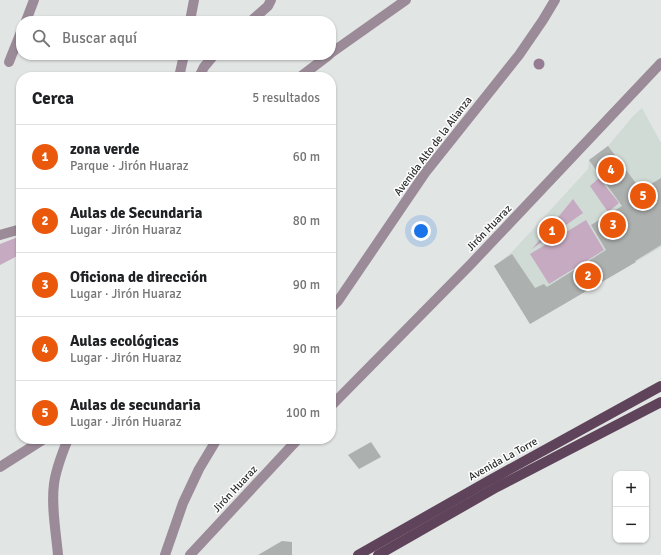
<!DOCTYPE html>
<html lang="es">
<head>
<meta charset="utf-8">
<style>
	:root { --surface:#fff; --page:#f2f2f2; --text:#202124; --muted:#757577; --line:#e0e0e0; --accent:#ea580c }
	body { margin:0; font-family:Signika,sans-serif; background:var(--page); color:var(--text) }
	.controls { position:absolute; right:12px; bottom:12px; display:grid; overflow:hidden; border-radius:8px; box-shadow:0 1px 3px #0004 }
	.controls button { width:36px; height:36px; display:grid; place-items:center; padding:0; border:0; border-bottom:1px solid var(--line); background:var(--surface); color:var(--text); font:20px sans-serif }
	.you { position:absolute; left:421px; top:231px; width:14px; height:14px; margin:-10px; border:3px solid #fff; border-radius:50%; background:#1a73e8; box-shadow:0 0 0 6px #1a73e833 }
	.badge { display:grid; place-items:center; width:26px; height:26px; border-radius:50%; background:var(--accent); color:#fff; font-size:13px; font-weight:700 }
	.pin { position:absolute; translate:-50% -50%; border:2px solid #fff; box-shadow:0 1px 4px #0006 }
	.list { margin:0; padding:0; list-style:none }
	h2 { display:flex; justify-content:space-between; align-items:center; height:52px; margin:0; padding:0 16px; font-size:17px }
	h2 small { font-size:13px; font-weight:400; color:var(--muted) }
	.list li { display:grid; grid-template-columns:26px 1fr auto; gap:12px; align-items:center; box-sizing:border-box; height:64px; padding:0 16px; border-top:1px solid var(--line) }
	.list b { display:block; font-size:15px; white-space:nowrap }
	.list p { margin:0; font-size:13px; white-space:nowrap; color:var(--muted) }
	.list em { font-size:13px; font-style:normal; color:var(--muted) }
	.icon { flex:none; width:22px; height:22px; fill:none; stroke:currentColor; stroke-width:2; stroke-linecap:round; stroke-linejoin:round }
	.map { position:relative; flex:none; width:661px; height:555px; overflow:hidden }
	.search { position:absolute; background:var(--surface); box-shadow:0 1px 3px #0004; left:16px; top:16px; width:320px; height:44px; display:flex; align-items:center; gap:10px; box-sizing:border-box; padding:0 14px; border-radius:16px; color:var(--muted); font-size:15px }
	.panel { position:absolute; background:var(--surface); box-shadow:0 1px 3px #0004; left:16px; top:72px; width:320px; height:372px; border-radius:16px }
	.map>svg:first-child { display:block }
	.built { fill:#d0dbd6 }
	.green { fill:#c6aac1 }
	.building { fill:#acb0ae }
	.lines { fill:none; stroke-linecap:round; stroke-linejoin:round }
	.minor { stroke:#9b8b98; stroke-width:10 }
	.major { stroke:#5e435a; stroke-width:10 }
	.tree { fill:#957c92 }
	.labels { text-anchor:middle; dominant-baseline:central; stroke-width:3; stroke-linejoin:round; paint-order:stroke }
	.street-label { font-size:11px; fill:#2e2f2f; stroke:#fff }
</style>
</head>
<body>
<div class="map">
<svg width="661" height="555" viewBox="0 0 661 555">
	<rect width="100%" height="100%" fill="#e1e5e3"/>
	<path class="built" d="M 642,108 L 661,143 L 661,247 L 530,324 L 494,266 L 512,252 L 588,169 L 589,160 L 608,146 L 633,116 Z"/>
	<g class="green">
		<path d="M 599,178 L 619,203 L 608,212 L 590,186 Z"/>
		<path d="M 573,199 L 583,213 L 532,249 Z"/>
		<path d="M 586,220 L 604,250 L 549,284 L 530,254 Z"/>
		<path d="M 18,237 L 21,237 L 21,254 L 0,265 L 0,244 Z"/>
	</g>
	<g class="building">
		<path d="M 608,146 L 641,190 L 661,178 L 661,245 L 635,261 L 636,262 L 530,324 L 494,266 L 512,254 L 535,288 L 544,284 L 547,287 L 606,250 L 591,225 L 622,206 L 589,160 Z"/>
		<path d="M 371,442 L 381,457 L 359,469 L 348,455 Z"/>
		<path d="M 282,541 L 292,542 L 292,555 L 258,555 Z"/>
	</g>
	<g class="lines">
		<g class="minor">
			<path d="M 26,21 L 34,0"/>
			<path d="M 190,21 L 194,0"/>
			<path d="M 251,21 L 268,6 L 271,0"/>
			<path d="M 331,53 L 406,0"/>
			<path d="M 9,62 L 21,32"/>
			<path d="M 179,77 L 184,55"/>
			<path d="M 199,77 L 204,67 L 214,55"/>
			<path d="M 300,77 L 329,55"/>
			<path d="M 0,235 L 21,229"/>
			<path d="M 331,308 L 338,301 L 425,173 L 519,55 L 543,20 L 555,0"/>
			<path d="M 331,406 L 471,264 L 661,63"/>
			<path d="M 0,467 L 44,439"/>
			<path d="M 58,555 C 56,532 51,506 54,484 C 56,468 62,454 68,439"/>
			<path d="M 165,555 L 183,503 L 199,469 L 217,439"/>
			<path d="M 190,555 L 298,439"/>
		</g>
		<g class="major">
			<path d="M 358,555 L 490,480 L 661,386"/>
			<path d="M 378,555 L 497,487 L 661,402"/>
		</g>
	</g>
	<circle class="tree" cx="539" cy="64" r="5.5"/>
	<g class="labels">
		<g class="street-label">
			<text transform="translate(433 146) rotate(-53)">Avenida Alto de la Alianza</text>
			<text transform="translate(489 228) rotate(-46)">Jirón Huaraz</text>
			<text transform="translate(503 459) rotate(-29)">Avenida La Torre</text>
			<text transform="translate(235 489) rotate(-47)">Jirón Huaraz</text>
		</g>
	</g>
</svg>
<div class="controls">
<button>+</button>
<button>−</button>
</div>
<div class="you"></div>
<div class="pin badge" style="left:552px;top:231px">1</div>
<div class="pin badge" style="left:588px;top:276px">2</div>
<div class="pin badge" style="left:613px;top:225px">3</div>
<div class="pin badge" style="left:611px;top:170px">4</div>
<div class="pin badge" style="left:643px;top:196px">5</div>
<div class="search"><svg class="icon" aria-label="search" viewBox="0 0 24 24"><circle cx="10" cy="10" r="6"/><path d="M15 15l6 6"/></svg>Buscar aquí</div>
<section class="panel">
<h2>Cerca<small>5 resultados</small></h2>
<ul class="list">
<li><span class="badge">1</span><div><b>zona verde</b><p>Parque · Jirón Huaraz</p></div><em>60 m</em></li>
<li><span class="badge">2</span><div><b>Aulas de Secundaria</b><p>Lugar · Jirón Huaraz</p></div><em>80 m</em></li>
<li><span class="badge">3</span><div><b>Oficiona de dirección</b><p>Lugar · Jirón Huaraz</p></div><em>90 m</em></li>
<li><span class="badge">4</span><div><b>Aulas ecológicas</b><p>Lugar · Jirón Huaraz</p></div><em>90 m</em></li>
<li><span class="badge">5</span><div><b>Aulas de secundaria</b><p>Lugar · Jirón Huaraz</p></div><em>100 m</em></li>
</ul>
</section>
</div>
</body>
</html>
